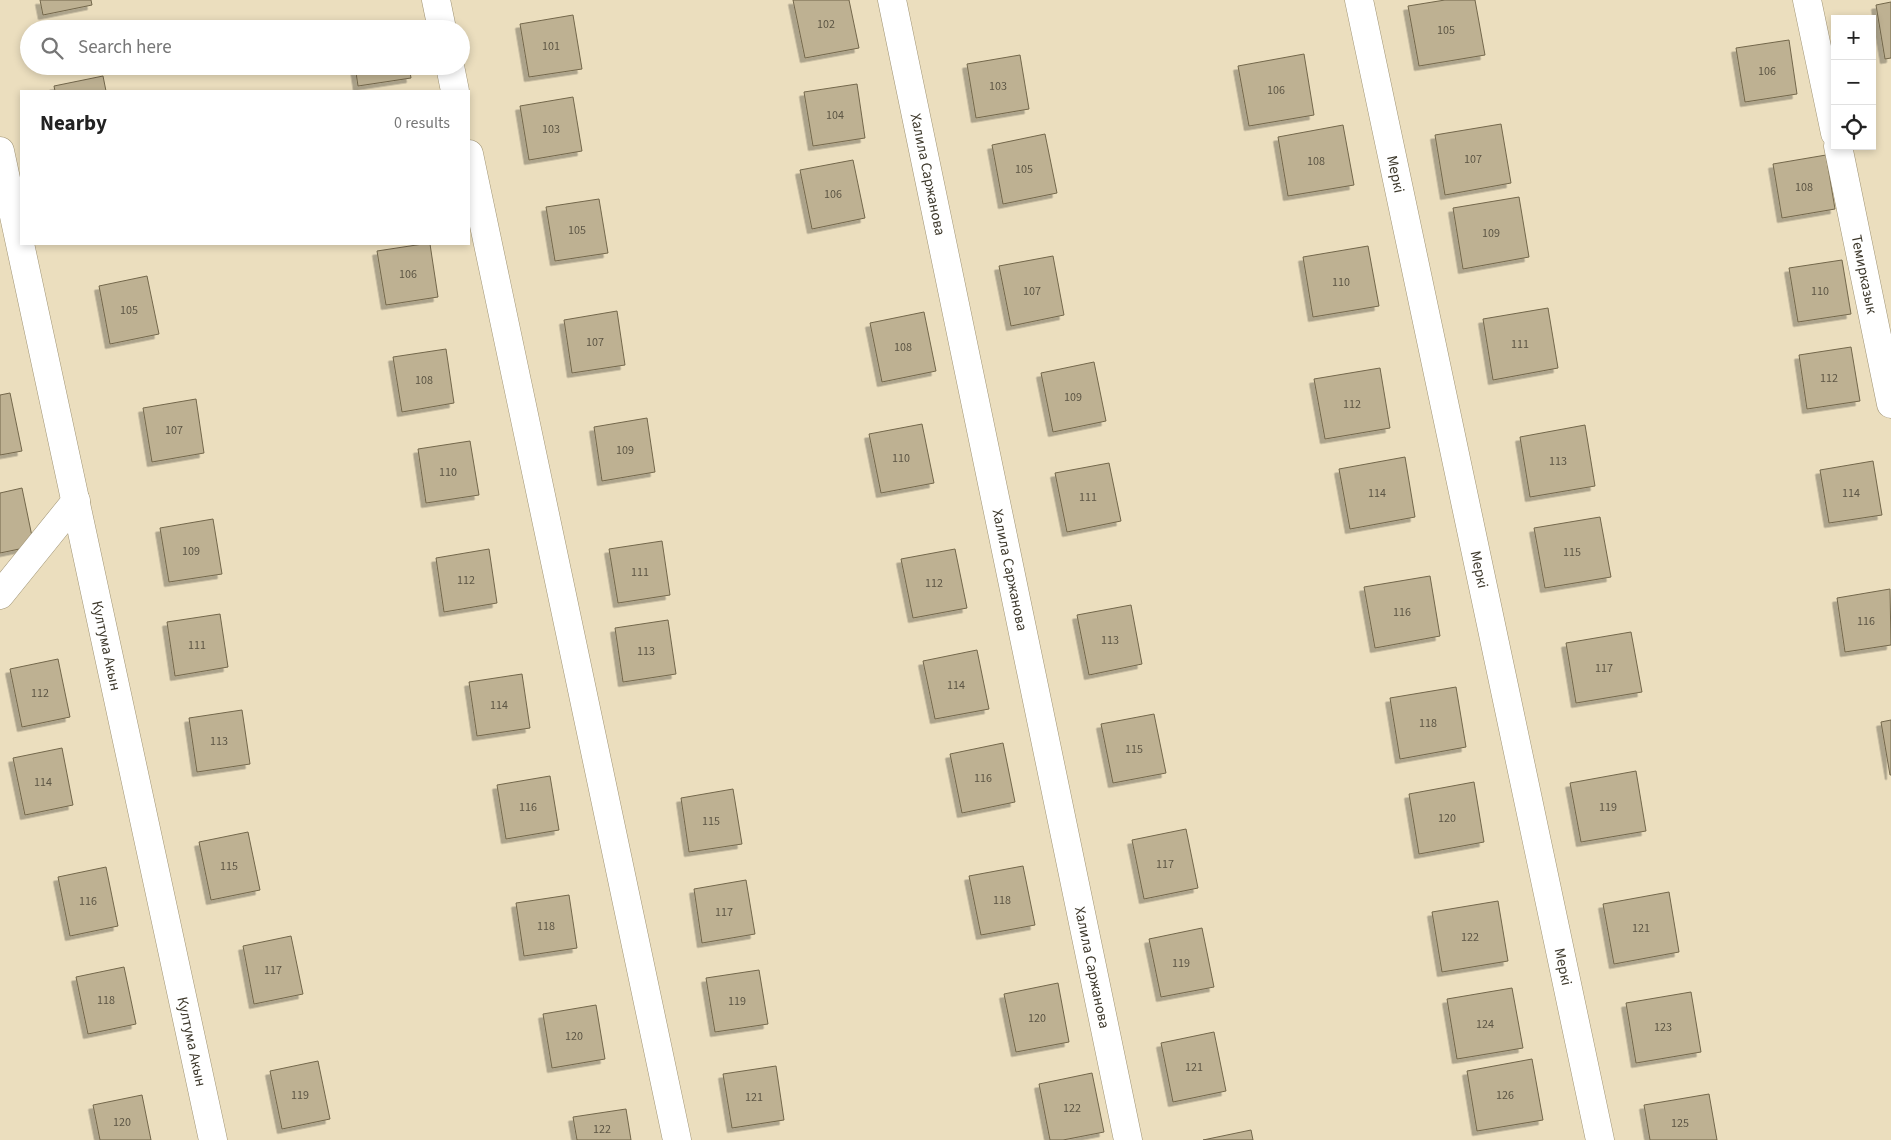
<!DOCTYPE html>
<html lang="en">
<head>
<meta charset="utf-8">
<style>
	:root { --surface:#fff; --page:#f6f6f6; --text:#222; --muted:#767676; --line:#e0e0e0 }
	body { margin:0; font-family:"Source Sans 3",sans-serif; background:var(--page); color:var(--text) }
	.controls { position:absolute; right:15px; top:15px; display:grid; overflow:hidden; border-radius:0px; box-shadow:0 2px 8px #0003 }
	.controls button { width:45px; height:45px; display:grid; place-items:center; padding:0; border:0; border-bottom:1px solid var(--line); background:var(--surface); color:var(--text); font:25px sans-serif }
	.list { margin:0; padding:0; list-style:none }
	h2 { display:flex; justify-content:space-between; align-items:center; height:65px; margin:0; padding:0 20px; font-size:21px }
	h2 small { font-size:16px; font-weight:400; color:var(--muted) }
	.icon { flex:none; width:28px; height:28px; fill:none; stroke:currentColor; stroke-width:2; stroke-linecap:round; stroke-linejoin:round }
	.map { position:relative; flex:none; width:1891px; height:1140px; overflow:hidden }
	.search { position:absolute; background:var(--surface); box-shadow:0 2px 8px #0003; left:20px; top:20px; width:450px; height:55px; display:flex; align-items:center; gap:12px; box-sizing:border-box; padding:0 18px; border-radius:28px; color:var(--muted); font-size:19px }
	.panel { position:absolute; background:var(--surface); box-shadow:0 2px 8px #0003; left:20px; top:90px; width:450px; height:155px; border-radius:0px }
	.map>svg:first-child { display:block }
	.building { fill:#beb192; stroke:#73674b; filter:url(#shadow) }
	.lines { fill:none; stroke-linecap:round; stroke-linejoin:round }
	.minor-casing { stroke:#9f9374; stroke-width:29 }
	.minor { stroke:#fff; stroke-width:28 }
	.labels { text-anchor:middle; dominant-baseline:central; stroke-width:4.5; stroke-linejoin:round; paint-order:stroke }
	.number-label { font-size:12px; fill:#5d5645 }
	.street-label { font-size:15px; fill:#3d382b; stroke:#f9ebcb }
</style>
</head>
<body>
<div class="map">
<svg width="1891" height="1140" viewBox="0 0 1891 1140">
	<defs>
		<filter id="shadow"><feDropShadow dx="-4.5" dy="4.5" stdDeviation="0" flood-color="#0004"/></filter>
	</defs>
	<rect width="100%" height="100%" fill="#ebdebe"/>
	<g class="building">
		<path d="M 40,0 L 91,0 L 92,5 L 43,15 Z"/>
		<path d="M 793,0 L 849,0 L 859,48 L 805,58 Z"/>
		<path d="M 1445,0 L 1475,0 L 1485,55 L 1419,66 L 1408,6 Z"/>
		<path d="M 1891,2 L 1891,58 L 1885,59 L 1876,5 Z"/>
		<path d="M 573,15 L 582,69 L 529,77 L 520,24 Z"/>
		<path d="M 402,24 L 403,29 L 371,29 Z"/>
		<path d="M 1789,40 L 1797,94 L 1745,102 L 1736,48 Z"/>
		<path d="M 1304,54 L 1314,115 L 1249,126 L 1238,66 Z"/>
		<path d="M 1020,55 L 1029,109 L 976,118 L 967,64 Z"/>
		<path d="M 355,66 L 409,66 L 411,78 L 358,86 Z"/>
		<path d="M 103,76 L 106,91 L 55,91 L 54,86 Z"/>
		<path d="M 857,84 L 865,138 L 813,146 L 804,92 Z"/>
		<path d="M 573,97 L 582,151 L 529,160 L 520,106 Z"/>
		<path d="M 1501,124 L 1511,183 L 1445,195 L 1435,135 Z"/>
		<path d="M 1343,125 L 1354,185 L 1288,196 L 1278,137 Z"/>
		<path d="M 1045,134 L 1057,193 L 1003,204 L 992,145 Z"/>
		<path d="M 1826,155 L 1835,209 L 1782,218 L 1773,164 Z"/>
		<path d="M 853,160 L 865,218 L 812,229 L 800,170 Z"/>
		<path d="M 1519,197 L 1529,257 L 1463,269 L 1453,208 Z"/>
		<path d="M 599,199 L 608,253 L 555,261 L 546,207 Z"/>
		<path d="M 423,244 L 430,244 L 438,297 L 386,305 L 377,251 Z"/>
		<path d="M 1368,246 L 1379,306 L 1313,317 L 1303,257 Z"/>
		<path d="M 1053,256 L 1064,315 L 1011,326 L 999,266 Z"/>
		<path d="M 1842,260 L 1851,314 L 1798,322 L 1789,268 Z"/>
		<path d="M 147,276 L 159,334 L 110,344 L 99,286 Z"/>
		<path d="M 1548,308 L 1558,368 L 1493,380 L 1483,319 Z"/>
		<path d="M 617,311 L 625,365 L 572,373 L 564,320 Z"/>
		<path d="M 924,312 L 936,371 L 882,382 L 870,323 Z"/>
		<path d="M 1851,347 L 1860,401 L 1807,409 L 1799,355 Z"/>
		<path d="M 446,349 L 454,403 L 402,412 L 393,357 Z"/>
		<path d="M 1094,362 L 1106,421 L 1053,432 L 1041,373 Z"/>
		<path d="M 1380,368 L 1390,428 L 1325,439 L 1314,379 Z"/>
		<path d="M 10,393 L 22,451 L 0,455 L 0,395 Z"/>
		<path d="M 196,399 L 204,453 L 152,462 L 143,408 Z"/>
		<path d="M 647,418 L 655,472 L 602,481 L 594,427 Z"/>
		<path d="M 922,424 L 934,483 L 881,493 L 869,434 Z"/>
		<path d="M 1585,425 L 1595,486 L 1530,497 L 1520,437 Z"/>
		<path d="M 470,441 L 479,495 L 426,503 L 418,449 Z"/>
		<path d="M 1405,457 L 1415,517 L 1350,529 L 1339,469 Z"/>
		<path d="M 1873,461 L 1882,515 L 1829,523 L 1820,470 Z"/>
		<path d="M 1109,463 L 1121,521 L 1067,532 L 1055,473 Z"/>
		<path d="M 22,488 L 34,546 L 0,553 L 0,493 Z"/>
		<path d="M 1600,517 L 1611,577 L 1545,588 L 1534,528 Z"/>
		<path d="M 213,519 L 222,574 L 169,582 L 160,528 Z"/>
		<path d="M 662,541 L 670,595 L 618,603 L 609,549 Z"/>
		<path d="M 489,549 L 497,603 L 444,612 L 436,558 Z"/>
		<path d="M 955,549 L 967,608 L 913,618 L 901,559 Z"/>
		<path d="M 1430,576 L 1440,636 L 1375,648 L 1364,587 Z"/>
		<path d="M 1890,589 L 1891,645 L 1845,652 L 1837,598 Z"/>
		<path d="M 1131,605 L 1142,664 L 1089,675 L 1077,615 Z"/>
		<path d="M 220,614 L 228,667 L 175,676 L 167,622 Z"/>
		<path d="M 668,620 L 676,674 L 623,682 L 615,628 Z"/>
		<path d="M 1631,632 L 1642,692 L 1576,703 L 1566,643 Z"/>
		<path d="M 977,650 L 989,709 L 935,719 L 923,661 Z"/>
		<path d="M 58,659 L 70,717 L 22,727 L 10,669 Z"/>
		<path d="M 522,674 L 530,728 L 477,736 L 469,682 Z"/>
		<path d="M 1456,687 L 1466,747 L 1400,759 L 1390,698 Z"/>
		<path d="M 242,710 L 250,764 L 197,772 L 189,718 Z"/>
		<path d="M 1154,714 L 1166,773 L 1113,783 L 1101,724 Z"/>
		<path d="M 1891,720 L 1891,775 L 1890,775 L 1881,722 Z"/>
		<path d="M 1003,743 L 1015,802 L 962,813 L 950,754 Z"/>
		<path d="M 62,748 L 73,805 L 25,815 L 13,758 Z"/>
		<path d="M 1636,771 L 1646,831 L 1581,842 L 1570,783 Z"/>
		<path d="M 550,776 L 559,830 L 506,839 L 497,785 Z"/>
		<path d="M 1474,782 L 1484,842 L 1419,854 L 1409,794 Z"/>
		<path d="M 733,789 L 742,844 L 689,852 L 681,798 Z"/>
		<path d="M 1186,829 L 1198,888 L 1144,899 L 1132,840 Z"/>
		<path d="M 248,832 L 260,890 L 211,900 L 199,842 Z"/>
		<path d="M 1023,866 L 1035,925 L 981,935 L 969,876 Z"/>
		<path d="M 106,867 L 118,926 L 70,936 L 58,877 Z"/>
		<path d="M 746,880 L 755,934 L 702,943 L 694,889 Z"/>
		<path d="M 1669,892 L 1679,952 L 1614,964 L 1603,904 Z"/>
		<path d="M 569,895 L 577,948 L 524,956 L 516,903 Z"/>
		<path d="M 1498,901 L 1508,961 L 1442,972 L 1432,912 Z"/>
		<path d="M 1202,928 L 1214,987 L 1161,997 L 1149,939 Z"/>
		<path d="M 291,936 L 303,994 L 254,1004 L 243,946 Z"/>
		<path d="M 124,967 L 136,1024 L 88,1034 L 76,977 Z"/>
		<path d="M 759,970 L 768,1024 L 715,1032 L 706,978 Z"/>
		<path d="M 1058,983 L 1069,1042 L 1016,1052 L 1004,994 Z"/>
		<path d="M 1512,988 L 1523,1048 L 1457,1059 L 1447,999 Z"/>
		<path d="M 1691,992 L 1701,1052 L 1636,1063 L 1626,1003 Z"/>
		<path d="M 596,1005 L 605,1059 L 552,1068 L 543,1014 Z"/>
		<path d="M 1214,1032 L 1226,1091 L 1173,1102 L 1161,1043 Z"/>
		<path d="M 1532,1059 L 1543,1120 L 1477,1131 L 1467,1071 Z"/>
		<path d="M 318,1061 L 330,1119 L 282,1129 L 270,1071 Z"/>
		<path d="M 776,1066 L 784,1120 L 732,1128 L 723,1074 Z"/>
		<path d="M 1092,1073 L 1104,1132 L 1063,1140 L 1050,1140 L 1039,1084 Z"/>
		<path d="M 1709,1094 L 1717,1140 L 1650,1140 L 1644,1105 Z"/>
		<path d="M 142,1095 L 151,1140 L 100,1140 L 93,1105 Z"/>
		<path d="M 626,1109 L 631,1140 L 577,1140 L 573,1117 Z"/>
		<path d="M 1251,1130 L 1253,1140 L 1203,1140 Z"/>
	</g>
	<g class="lines">
		<defs>
			<g id="minor">
				<path d="M 436,0 L 442,29"/>
				<path id="s1" d="M 892,0 L 1128,1140"/>
				<path id="s2" d="M 1359,0 L 1600,1140"/>
				<path d="M 1807,0 L 1835,133"/>
				<path d="M 450,66 L 455,91"/>
				<path id="s3" d="M 1838,146 L 1891,404"/>
				<path id="s4" d="M 0,151 L 213,1140"/>
				<path d="M 469,154 L 677,1140"/>
				<path d="M 0,595 L 76,501"/>
			</g>
		</defs>
		<use href="#minor" class="minor-casing"/>
		<use href="#minor" class="minor"/>
	</g>
	<g class="labels">
		<g class="number-label">
			<text x="826" y="24">102</text>
			<text x="1446" y="30">105</text>
			<text x="551" y="46">101</text>
			<text x="1767" y="71">106</text>
			<text x="998" y="86">103</text>
			<text x="1276" y="90">106</text>
			<text x="835" y="115">104</text>
			<text x="551" y="129">103</text>
			<text x="1473" y="159">107</text>
			<text x="1316" y="161">108</text>
			<text x="1024" y="169">105</text>
			<text x="1804" y="187">108</text>
			<text x="833" y="194">106</text>
			<text x="577" y="230">105</text>
			<text x="1491" y="233">109</text>
			<text x="408" y="274">106</text>
			<text x="1341" y="282">110</text>
			<text x="1032" y="291">107</text>
			<text x="1820" y="291">110</text>
			<text x="129" y="310">105</text>
			<text x="595" y="342">107</text>
			<text x="1520" y="344">111</text>
			<text x="903" y="347">108</text>
			<text x="1829" y="378">112</text>
			<text x="424" y="380">108</text>
			<text x="1073" y="397">109</text>
			<text x="1352" y="404">112</text>
			<text x="174" y="430">107</text>
			<text x="625" y="450">109</text>
			<text x="901" y="458">110</text>
			<text x="1558" y="461">113</text>
			<text x="448" y="472">110</text>
			<text x="1377" y="493">114</text>
			<text x="1851" y="493">114</text>
			<text x="1088" y="497">111</text>
			<text x="191" y="551">109</text>
			<text x="1572" y="552">115</text>
			<text x="640" y="572">111</text>
			<text x="466" y="580">112</text>
			<text x="934" y="583">112</text>
			<text x="1402" y="612">116</text>
			<text x="1866" y="621">116</text>
			<text x="1110" y="640">113</text>
			<text x="197" y="645">111</text>
			<text x="646" y="651">113</text>
			<text x="1604" y="668">117</text>
			<text x="956" y="685">114</text>
			<text x="40" y="693">112</text>
			<text x="499" y="705">114</text>
			<text x="1428" y="723">118</text>
			<text x="219" y="741">113</text>
			<text x="1134" y="749">115</text>
			<text x="983" y="778">116</text>
			<text x="43" y="782">114</text>
			<text x="528" y="807">116</text>
			<text x="1608" y="807">119</text>
			<text x="1447" y="818">120</text>
			<text x="711" y="821">115</text>
			<text x="1165" y="864">117</text>
			<text x="229" y="866">115</text>
			<text x="1002" y="900">118</text>
			<text x="88" y="901">116</text>
			<text x="724" y="912">117</text>
			<text x="546" y="926">118</text>
			<text x="1641" y="928">121</text>
			<text x="1470" y="937">122</text>
			<text x="1181" y="963">119</text>
			<text x="273" y="970">117</text>
			<text x="106" y="1000">118</text>
			<text x="737" y="1001">119</text>
			<text x="1037" y="1018">120</text>
			<text x="1485" y="1024">124</text>
			<text x="1663" y="1027">123</text>
			<text x="574" y="1036">120</text>
			<text x="1194" y="1067">121</text>
			<text x="300" y="1095">119</text>
			<text x="1505" y="1095">126</text>
			<text x="754" y="1097">121</text>
			<text x="1072" y="1108">122</text>
			<text x="122" y="1122">120</text>
			<text x="1680" y="1123">125</text>
			<text x="602" y="1129">122</text>
		</g>
		<g class="street-label">
			<text stroke="none"><textPath href="#s1" startOffset="178">Халила Саржанова</textPath></text>
			<text stroke="none"><textPath href="#s2" startOffset="178">Меркі</textPath></text>
			<text stroke="none"><textPath href="#s3" startOffset="131">Темирказык</textPath></text>
			<text stroke="none"><textPath href="#s1" startOffset="582">Халила Саржанова</textPath></text>
			<text stroke="none"><textPath href="#s2" startOffset="582">Меркі</textPath></text>
			<text stroke="none"><textPath href="#s4" startOffset="506">Култума Акын</textPath></text>
			<text stroke="none"><textPath href="#s2" startOffset="988">Меркі</textPath></text>
			<text stroke="none"><textPath href="#s1" startOffset="988">Халила Саржанова</textPath></text>
			<text stroke="none"><textPath href="#s4" startOffset="911">Култума Акын</textPath></text>
		</g>
	</g>
</svg>
<div class="controls">
<button>+</button>
<button>−</button>
<button><svg class="icon" aria-label="locate" viewBox="0 0 24 24"><circle cx="12" cy="12" r="6"/><path d="M12 2v4M12 18v4M2 12h4M18 12h4"/></svg></button>
</div>
<div class="search"><svg class="icon" aria-label="search" viewBox="0 0 24 24"><circle cx="10" cy="10" r="6"/><path d="M15 15l6 6"/></svg>Search here</div>
<section class="panel">
<h2>Nearby<small>0 results</small></h2>
<ul class="list">
</ul>
</section>
</div>
</body>
</html>
